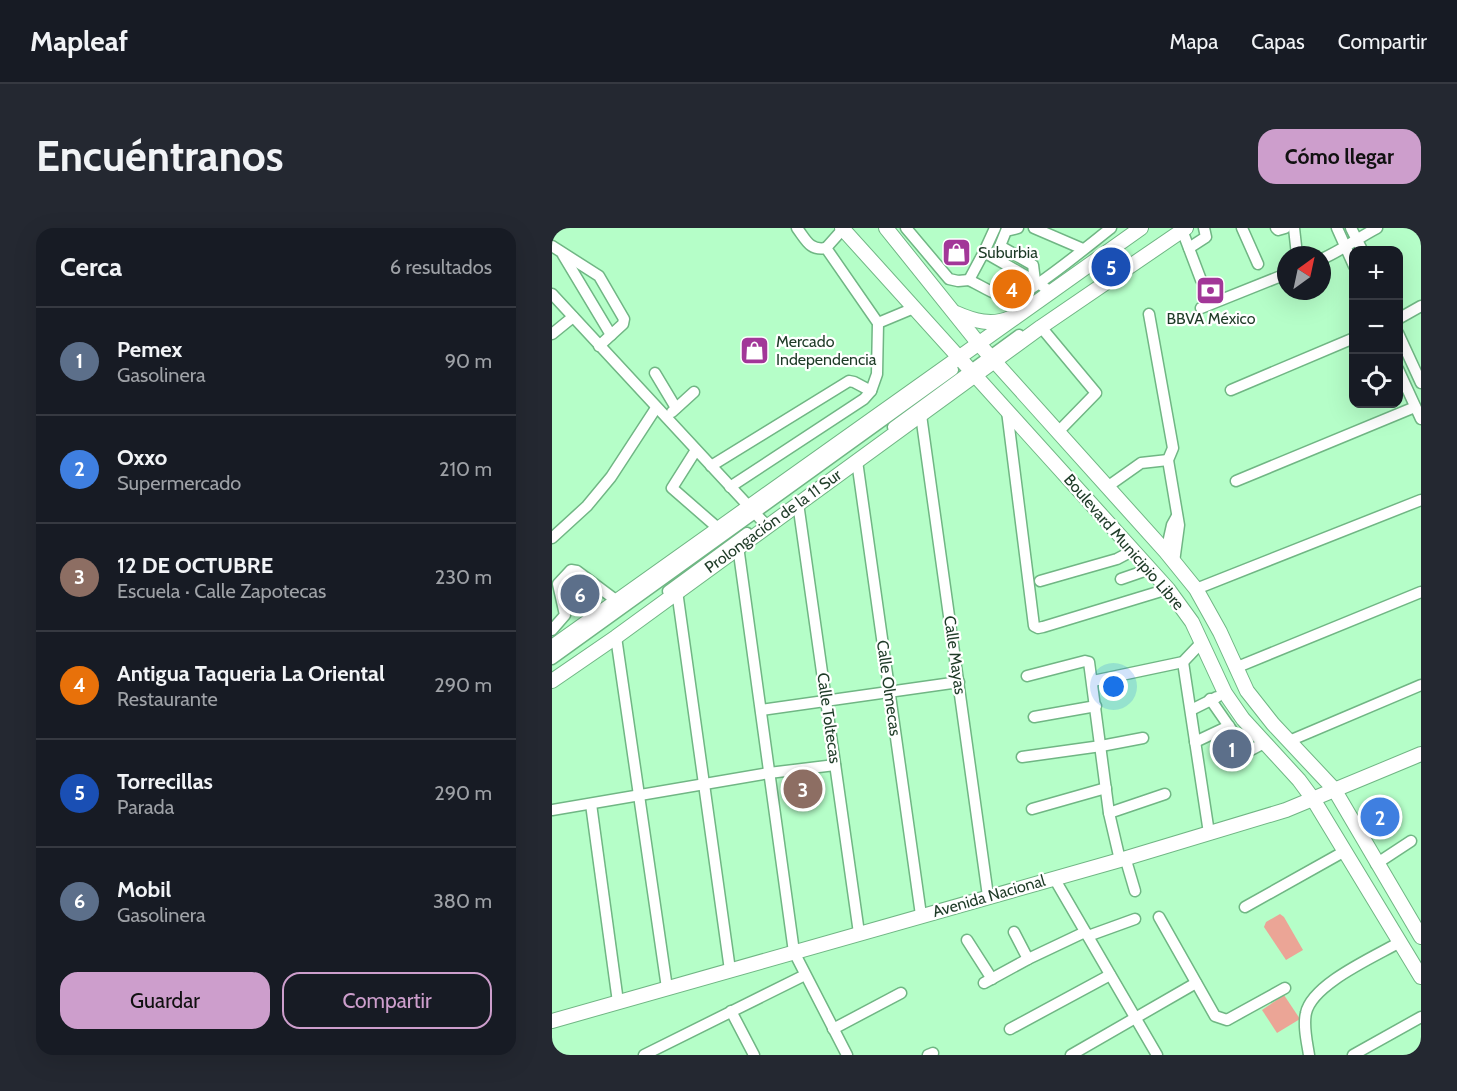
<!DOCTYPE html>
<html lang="es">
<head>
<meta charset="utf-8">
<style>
	:root { --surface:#171b24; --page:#242831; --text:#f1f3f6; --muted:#9ea1a6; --line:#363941; --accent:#cd9ecc }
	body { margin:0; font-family:Cabin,sans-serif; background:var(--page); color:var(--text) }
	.controls { position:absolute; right:18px; top:18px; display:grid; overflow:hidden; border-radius:12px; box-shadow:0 6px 24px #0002 }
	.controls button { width:54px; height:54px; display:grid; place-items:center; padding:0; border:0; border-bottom:2px solid var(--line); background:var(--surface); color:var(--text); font:30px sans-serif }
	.compass { position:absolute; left:725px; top:18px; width:54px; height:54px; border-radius:50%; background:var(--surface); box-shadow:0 6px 24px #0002; rotate:33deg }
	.you { position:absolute; left:562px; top:459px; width:21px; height:21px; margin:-15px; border:4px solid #fff; border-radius:50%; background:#1a73e8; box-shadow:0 0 0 9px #1a73e833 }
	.badge { display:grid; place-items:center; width:39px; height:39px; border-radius:50%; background:var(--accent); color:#fff; font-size:20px; font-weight:700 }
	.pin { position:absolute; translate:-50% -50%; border:3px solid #fff; box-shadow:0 2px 6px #0006 }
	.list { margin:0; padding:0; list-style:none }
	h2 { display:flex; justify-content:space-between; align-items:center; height:78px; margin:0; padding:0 24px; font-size:26px }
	h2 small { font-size:20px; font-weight:400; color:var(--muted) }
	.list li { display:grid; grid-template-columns:39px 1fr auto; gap:18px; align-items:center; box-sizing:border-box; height:108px; padding:0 24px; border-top:2px solid var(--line) }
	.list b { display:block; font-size:22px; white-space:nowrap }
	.list p { margin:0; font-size:20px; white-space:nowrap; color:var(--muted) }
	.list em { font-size:20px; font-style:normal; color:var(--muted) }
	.actions { display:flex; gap:12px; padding:18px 24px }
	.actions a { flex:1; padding:14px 0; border:2px solid var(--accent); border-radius:18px; text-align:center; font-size:21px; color:var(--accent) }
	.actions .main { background:var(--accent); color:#111 }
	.icon { flex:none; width:33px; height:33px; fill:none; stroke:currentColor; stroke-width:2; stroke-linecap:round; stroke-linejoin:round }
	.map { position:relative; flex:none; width:869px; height:827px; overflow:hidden; border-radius:18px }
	header { display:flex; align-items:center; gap:36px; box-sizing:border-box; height:84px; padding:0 30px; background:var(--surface); border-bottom:2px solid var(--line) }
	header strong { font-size:28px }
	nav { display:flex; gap:33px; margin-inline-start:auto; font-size:21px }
	.intro { display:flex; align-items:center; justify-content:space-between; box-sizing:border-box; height:144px; padding:0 36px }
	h1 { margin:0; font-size:42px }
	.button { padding:15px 27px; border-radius:18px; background:var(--accent); color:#111; font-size:21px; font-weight:700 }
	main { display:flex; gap:36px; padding:0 36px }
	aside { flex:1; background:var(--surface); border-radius:18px; box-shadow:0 6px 24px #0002 }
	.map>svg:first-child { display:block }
	.green { fill:#eba596 }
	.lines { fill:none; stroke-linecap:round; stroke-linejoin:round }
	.minor-casing { stroke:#70b684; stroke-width:13 }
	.major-casing { stroke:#70b684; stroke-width:16 }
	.minor { stroke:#fff; stroke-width:10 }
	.major { stroke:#fff; stroke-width:14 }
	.labels { text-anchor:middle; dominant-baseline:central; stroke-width:4.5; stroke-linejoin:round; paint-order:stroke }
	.poi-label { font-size:16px; fill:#1e3b27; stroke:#fff; text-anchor:start }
	.street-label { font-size:16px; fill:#1e3b27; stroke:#fff }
</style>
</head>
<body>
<header>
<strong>Mapleaf</strong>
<nav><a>Mapa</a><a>Capas</a><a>Compartir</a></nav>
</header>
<div class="intro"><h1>Encuéntranos</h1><a class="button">Cómo llegar</a></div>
<main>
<aside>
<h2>Cerca<small>6 resultados</small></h2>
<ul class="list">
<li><span class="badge" style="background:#5c6f8a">1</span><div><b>Pemex</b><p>Gasolinera</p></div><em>90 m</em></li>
<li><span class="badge" style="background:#3f7fe0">2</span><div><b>Oxxo</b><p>Supermercado</p></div><em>210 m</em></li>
<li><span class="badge" style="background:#8d6e63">3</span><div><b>12 DE OCTUBRE</b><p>Escuela · Calle Zapotecas</p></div><em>230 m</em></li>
<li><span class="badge" style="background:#e8710a">4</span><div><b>Antigua Taqueria La Oriental</b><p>Restaurante</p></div><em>290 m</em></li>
<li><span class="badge" style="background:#1a4fb4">5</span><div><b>Torrecillas</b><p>Parada</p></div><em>290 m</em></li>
<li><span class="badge" style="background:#5c6f8a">6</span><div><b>Mobil</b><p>Gasolinera</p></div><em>380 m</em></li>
</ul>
<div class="actions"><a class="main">Guardar</a><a>Compartir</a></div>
</aside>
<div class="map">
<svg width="869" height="827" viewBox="0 0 869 827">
	<rect width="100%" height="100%" fill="#b5fec8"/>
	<g class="green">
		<path d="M 728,686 L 732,689 L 751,722 L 734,732 L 712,699 L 714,694 Z"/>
		<path d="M 732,767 L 748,791 L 725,805 L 710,782 Z"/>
	</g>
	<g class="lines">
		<defs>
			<g id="minor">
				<path d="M 354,0 L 397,51 L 406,53 L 417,52"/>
				<path d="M 466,0 L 454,3 L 448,18 L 481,37 L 483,53"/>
				<path d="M 482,0 L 531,21"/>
				<path d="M 690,0 L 706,36"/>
				<path d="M 724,0 L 726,2 L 733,0"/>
				<path d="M 742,0 L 745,27"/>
				<path d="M 785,0 L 802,38"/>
				<path d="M 799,0 L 810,22"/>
				<path d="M 630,2 L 649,52"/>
				<path d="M 0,18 L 47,48 L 72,91 L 71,96 L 47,118"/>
				<path d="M 274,20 L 291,1"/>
				<path d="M 637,20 L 654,9 L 652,0"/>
				<path d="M 432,24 L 443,0"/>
				<path d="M 11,27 L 59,107"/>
				<path d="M 770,31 C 790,22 806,10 825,0"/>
				<path d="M 499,64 L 486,55 L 432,24 L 417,52 C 426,56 451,72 460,70 C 476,68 542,13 559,0"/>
				<path d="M 0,66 L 215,298"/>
				<path d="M 649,80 L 734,46"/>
				<path d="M 597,86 L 621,220 L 616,232 L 627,297 L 622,334"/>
				<path d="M 846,91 L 869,78"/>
				<path d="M 326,95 L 362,80"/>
				<path d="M 489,99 L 544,165 L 506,204"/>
				<path d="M 846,105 L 869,155"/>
				<path d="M 0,106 L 21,89"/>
				<path d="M 846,141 L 869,191"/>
				<path d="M 103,145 L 124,180"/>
				<path d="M 679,162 L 802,110"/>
				<path d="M 455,183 L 482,398 L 486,400 L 491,399 L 616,361"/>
				<path d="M 120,184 L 142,164"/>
				<path d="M 369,187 L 436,668"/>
				<path d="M 341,199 L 467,107"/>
				<path d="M 144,222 L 120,260 L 167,301"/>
				<path d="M 305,233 L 369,687"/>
				<path d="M 159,238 L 297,153 L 302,154 L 319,163"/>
				<path d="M 684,253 L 863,179"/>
				<path d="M 178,259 L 312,171 L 319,163 L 325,146 L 326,95 L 274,20 C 258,23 254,12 245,0"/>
				<path d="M 555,259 L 589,235 L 616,232"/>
				<path d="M 246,275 L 307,705"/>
				<path d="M 0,310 L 35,278 L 59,249 L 104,180"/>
				<path d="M 186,318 L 242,724 L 295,827"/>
				<path d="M 614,324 L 620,297 L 625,288"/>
				<path d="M 569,351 L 598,341"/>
				<path d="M 488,353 L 565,331 L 582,322"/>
				<path d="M 644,361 L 869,272"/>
				<path d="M 116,363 L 195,305"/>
				<path d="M 125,363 L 178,742"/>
				<path d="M 0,402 L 13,387 L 6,356 L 19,342 L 25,343 L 65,373"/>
				<path d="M 64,409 L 115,760"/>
				<path d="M 0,431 L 401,142"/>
				<path d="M 631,434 L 657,605"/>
				<path d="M 683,440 L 869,364"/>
				<path d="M 475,448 L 533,433 L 537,434 L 557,585 L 568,632"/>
				<path d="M 541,453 L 631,434 L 650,414"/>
				<path d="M 658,471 L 695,524 L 712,515"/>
				<path d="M 209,482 L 407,454"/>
				<path d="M 639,482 L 665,469"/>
				<path d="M 482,489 L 544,478"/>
				<path d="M 737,513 L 869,457"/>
				<path d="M 643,514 L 677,498"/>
				<path d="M 470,529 L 549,518 L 591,510"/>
				<path d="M 39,576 L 66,774"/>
				<path d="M 480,581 L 554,560"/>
				<path d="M 0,582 L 217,545 L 283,537"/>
				<path d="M 557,585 L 613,566"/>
				<path d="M 573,629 L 583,663"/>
				<path d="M 824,636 L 859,613"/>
				<path d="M 502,650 L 605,827"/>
				<path d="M 693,679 L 793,623"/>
				<path d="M 607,689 L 663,788 L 675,792 L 733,760"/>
				<path d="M 462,704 L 476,731"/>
				<path d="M 536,708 L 583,691"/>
				<path d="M 415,712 L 440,751"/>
				<path d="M 432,755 L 476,731 L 533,704"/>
				<path d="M 179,783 L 202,827"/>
				<path d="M 281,801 L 349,765"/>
				<path d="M 458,801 L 558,747"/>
				<path d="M 92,827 L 253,747"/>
				<path d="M 376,827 L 381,825"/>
				<path d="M 519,827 L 644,755"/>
				<path d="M 757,827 C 755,814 751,798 754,785 C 760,756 822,729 848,714"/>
				<path d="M 801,827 L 869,789"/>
			</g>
			<g id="major">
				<path d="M 290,0 L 616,361 L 640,394 L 673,465 L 691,491 L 747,552 L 761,571 L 869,749"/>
				<path d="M 334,0 L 427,116 L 614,324 L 644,361 L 668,404 L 695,463 L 721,496 L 782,561 L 869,709"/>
				<path d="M 404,85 C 422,93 440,98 458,90"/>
				<path d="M 0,419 L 589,0"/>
				<path d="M 0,453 L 64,409 L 489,99 L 634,0"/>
				<path d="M 0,793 L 568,632 L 734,582 L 869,526"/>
			</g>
		</defs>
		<use href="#minor" class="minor-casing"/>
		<use href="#major" class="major-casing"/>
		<use href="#minor" class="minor"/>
		<use href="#major" class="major"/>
	</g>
	<defs>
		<symbol id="shop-square" viewBox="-11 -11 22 22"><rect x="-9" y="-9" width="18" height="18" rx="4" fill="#a23798" stroke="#fff"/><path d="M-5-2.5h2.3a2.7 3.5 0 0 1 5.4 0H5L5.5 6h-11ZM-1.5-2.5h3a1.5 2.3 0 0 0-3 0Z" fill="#fff"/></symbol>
		<symbol id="bank-square" viewBox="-11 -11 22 22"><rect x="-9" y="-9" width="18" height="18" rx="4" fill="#a23798" stroke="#fff"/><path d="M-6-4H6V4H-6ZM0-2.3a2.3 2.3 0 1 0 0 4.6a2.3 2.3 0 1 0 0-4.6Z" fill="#fff"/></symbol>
	</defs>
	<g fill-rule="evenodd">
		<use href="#shop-square" x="388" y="8" width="33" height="33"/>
		<use href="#bank-square" x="642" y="46" width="33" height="33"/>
		<use href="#shop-square" x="186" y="106" width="33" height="33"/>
	</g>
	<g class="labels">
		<g class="poi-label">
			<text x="426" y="24">Suburbia</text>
			<text x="659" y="90" text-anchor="middle">BBVA México</text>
			<text x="224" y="113">Mercado<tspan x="224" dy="18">Independencia</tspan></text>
		</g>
		<g class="street-label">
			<text transform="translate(221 293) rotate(-36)">Prolongación de la 11 Sur</text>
			<text transform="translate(572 314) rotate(49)">Boulevard Municipio Libre</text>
			<text transform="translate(403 427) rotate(82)">Calle Mayas</text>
			<text transform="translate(337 460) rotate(82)">Calle Olmecas</text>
			<text transform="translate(277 490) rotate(82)">Calle Toltecas</text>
			<text transform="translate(437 668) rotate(-16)">Avenida Nacional</text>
		</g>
	</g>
</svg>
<div class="controls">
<button>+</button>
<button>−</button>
<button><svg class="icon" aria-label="locate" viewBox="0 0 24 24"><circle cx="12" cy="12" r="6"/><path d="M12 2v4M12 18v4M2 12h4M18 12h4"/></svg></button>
</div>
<svg class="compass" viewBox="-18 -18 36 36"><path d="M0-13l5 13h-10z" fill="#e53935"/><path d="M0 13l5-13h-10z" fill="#9ea1a6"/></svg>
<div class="you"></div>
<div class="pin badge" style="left:680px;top:521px;background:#5c6f8a">1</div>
<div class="pin badge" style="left:828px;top:589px;background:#3f7fe0">2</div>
<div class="pin badge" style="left:251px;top:561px;background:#8d6e63">3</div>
<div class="pin badge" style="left:460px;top:61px;background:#e8710a">4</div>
<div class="pin badge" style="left:559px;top:39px;background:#1a4fb4">5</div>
<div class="pin badge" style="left:28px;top:366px;background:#5c6f8a">6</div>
</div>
</main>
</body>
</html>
